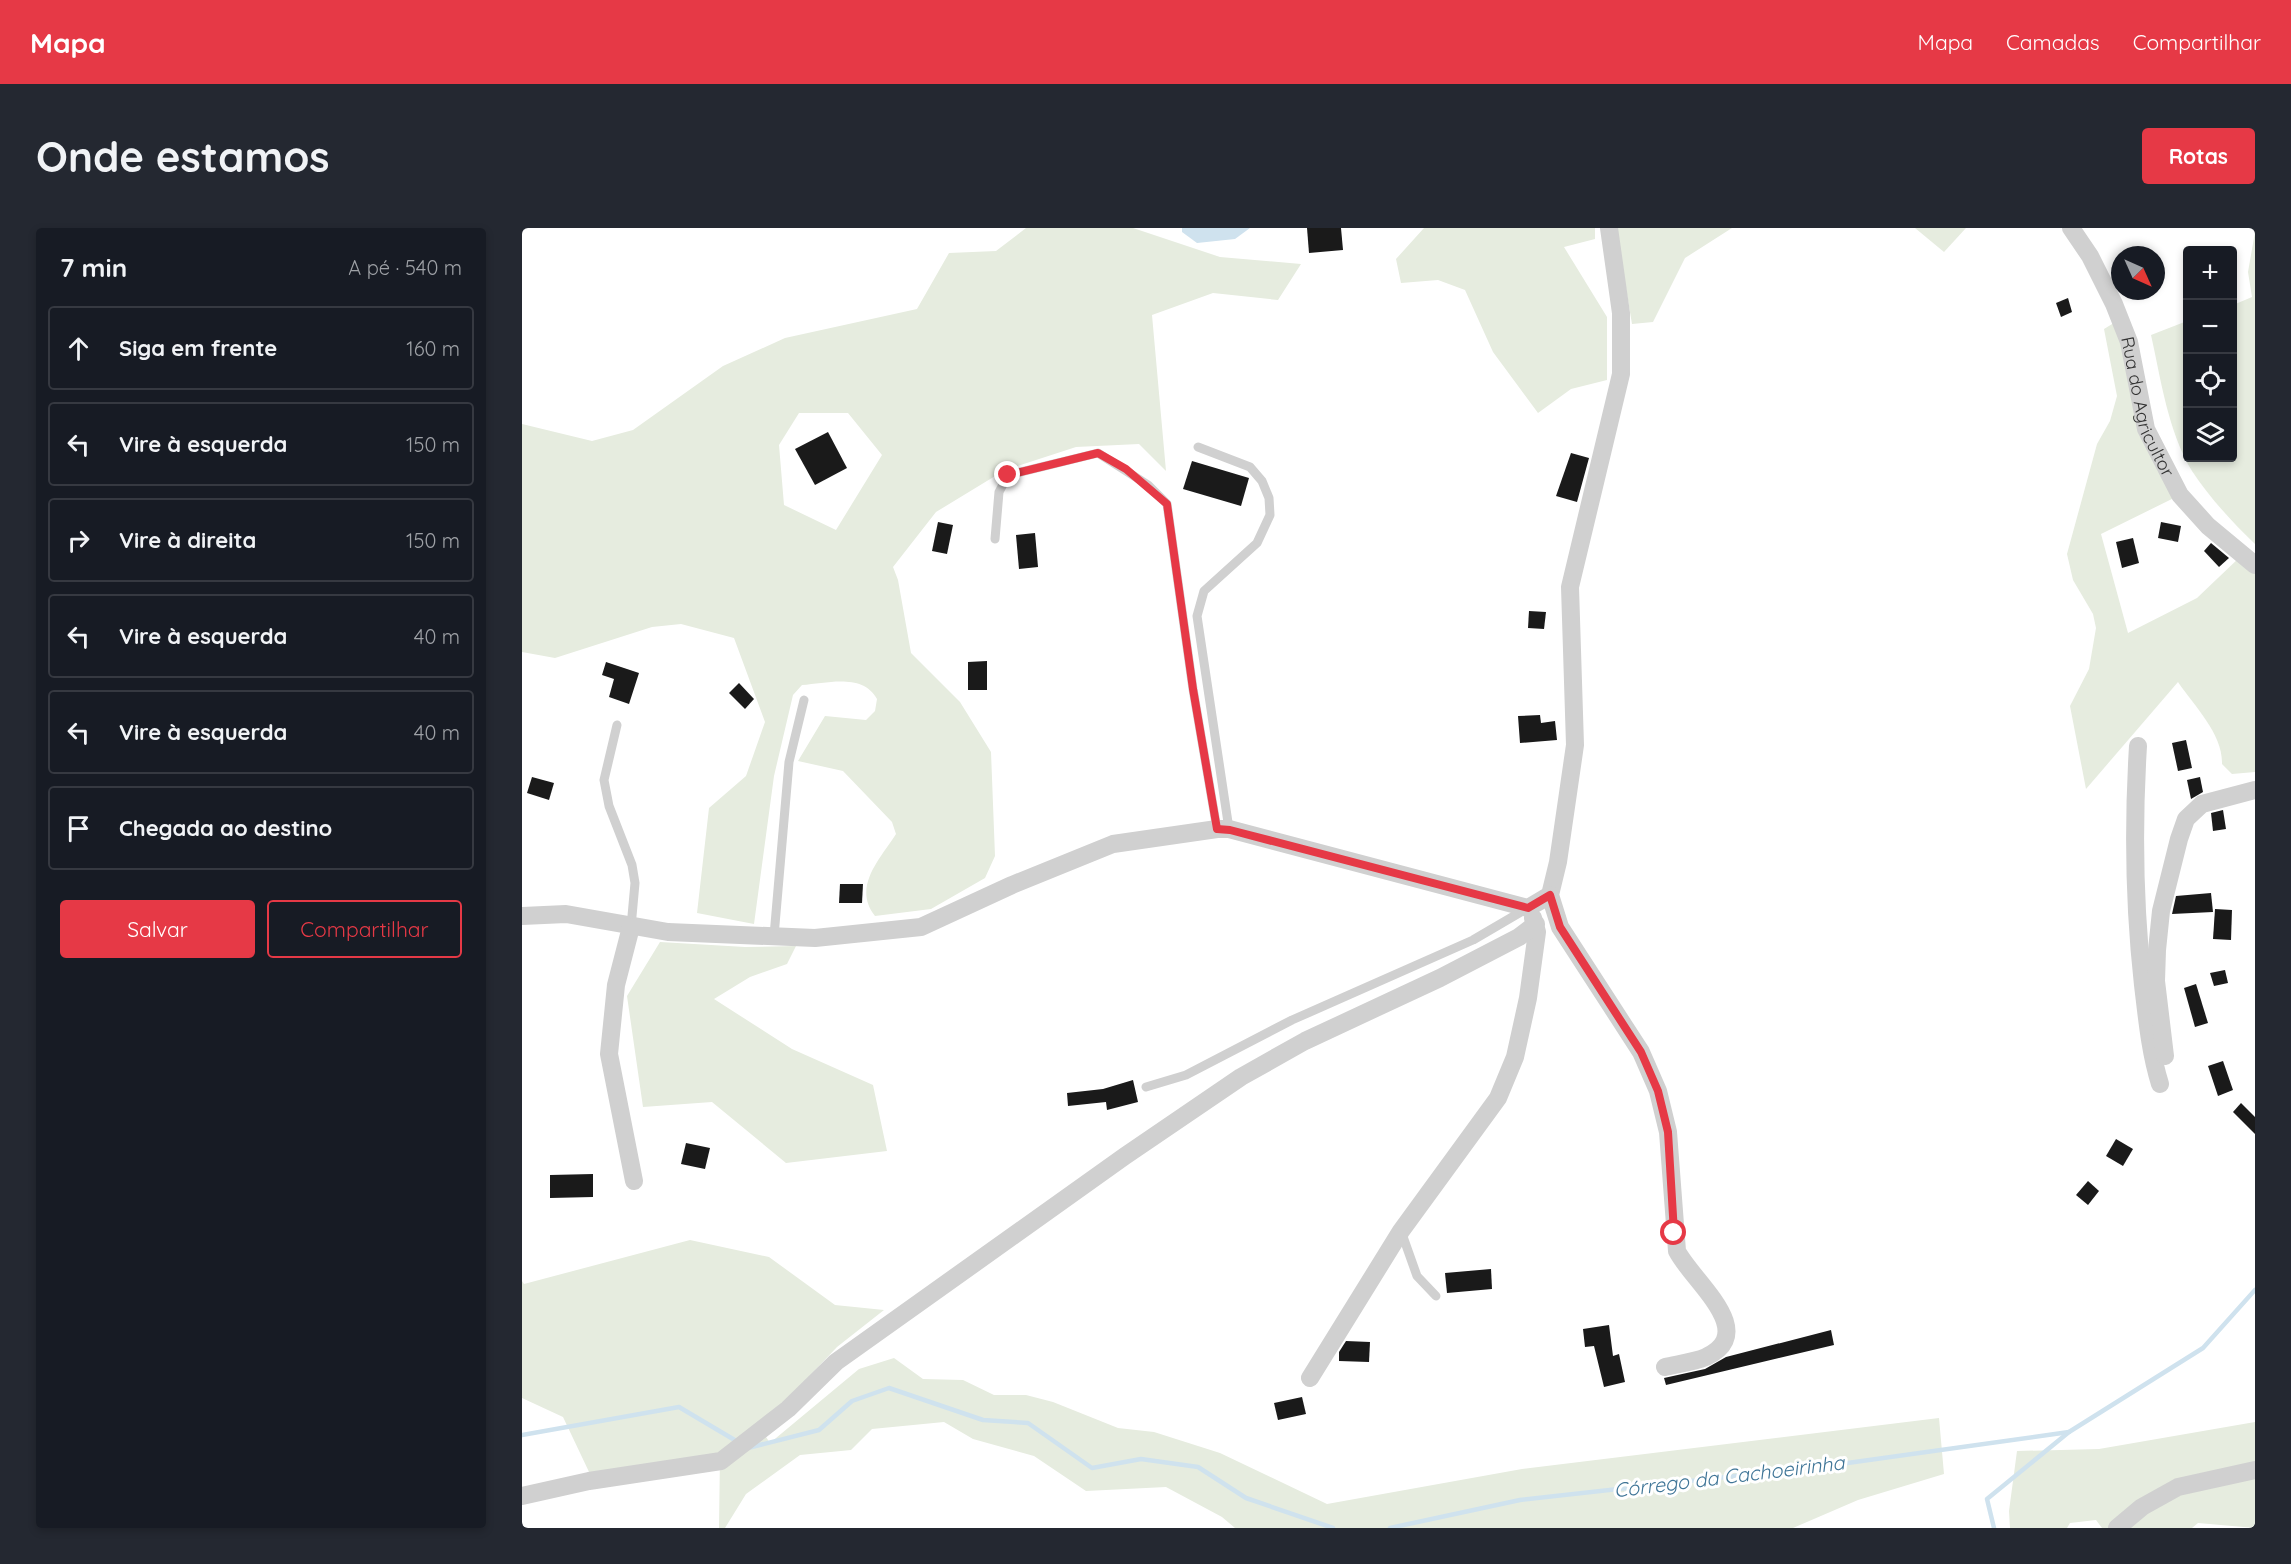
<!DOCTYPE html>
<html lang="pt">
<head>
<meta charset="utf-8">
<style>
	:root { --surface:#171b24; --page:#242831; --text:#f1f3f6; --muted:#9ea1a6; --line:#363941; --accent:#e63946 }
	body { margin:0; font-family:Quicksand,sans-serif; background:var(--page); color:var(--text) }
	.controls { position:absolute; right:18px; top:18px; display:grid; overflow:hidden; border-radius:6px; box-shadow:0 3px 9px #0003 }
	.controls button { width:54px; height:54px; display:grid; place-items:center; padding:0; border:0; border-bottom:2px solid var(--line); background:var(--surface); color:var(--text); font:30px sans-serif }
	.compass { position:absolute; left:1589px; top:18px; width:54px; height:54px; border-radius:50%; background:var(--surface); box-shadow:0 3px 9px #0003; rotate:135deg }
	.stop { position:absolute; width:18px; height:18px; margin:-14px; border:4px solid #e63946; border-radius:50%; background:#fff }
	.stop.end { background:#e63946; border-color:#fff; box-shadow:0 2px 6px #0008 }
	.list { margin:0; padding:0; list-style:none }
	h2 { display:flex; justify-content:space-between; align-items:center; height:78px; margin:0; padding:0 24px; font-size:26px }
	h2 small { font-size:20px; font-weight:400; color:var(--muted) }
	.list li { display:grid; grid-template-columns:39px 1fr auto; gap:18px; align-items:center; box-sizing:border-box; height:84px; margin:0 12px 12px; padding:0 12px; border:2px solid var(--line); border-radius:6px }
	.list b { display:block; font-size:22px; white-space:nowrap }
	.list em { font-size:20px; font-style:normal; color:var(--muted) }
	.actions { display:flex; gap:12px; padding:18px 24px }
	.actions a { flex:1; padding:14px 0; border:2px solid var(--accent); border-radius:6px; text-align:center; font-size:21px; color:var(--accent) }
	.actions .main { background:var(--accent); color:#fff }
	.icon { flex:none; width:33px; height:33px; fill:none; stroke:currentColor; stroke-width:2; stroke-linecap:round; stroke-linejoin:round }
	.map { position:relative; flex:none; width:1733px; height:1300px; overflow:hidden; border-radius:6px }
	header { display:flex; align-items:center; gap:36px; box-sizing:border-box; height:84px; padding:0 30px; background:var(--accent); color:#fff }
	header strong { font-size:28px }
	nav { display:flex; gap:33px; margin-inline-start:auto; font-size:21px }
	.intro { display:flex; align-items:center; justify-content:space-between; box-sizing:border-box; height:144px; padding:0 36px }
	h1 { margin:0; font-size:42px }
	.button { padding:15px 27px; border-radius:6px; background:var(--accent); color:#fff; font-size:21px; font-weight:700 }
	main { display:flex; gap:36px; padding:0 36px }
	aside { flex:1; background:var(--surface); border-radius:6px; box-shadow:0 3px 9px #0003 }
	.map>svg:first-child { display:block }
	.green { fill:#e6ecdf; fill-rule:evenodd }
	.water { fill:#cfe2ee }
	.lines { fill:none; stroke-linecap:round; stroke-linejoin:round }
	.stream { stroke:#cfe2ee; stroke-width:4.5 }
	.building { fill:#1a1a1a }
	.service { stroke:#d0d0d0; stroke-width:9 }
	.minor { stroke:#d0d0d0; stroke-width:18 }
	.route { stroke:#e63946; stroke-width:8 }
	.labels { text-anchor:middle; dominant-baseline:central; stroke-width:6; stroke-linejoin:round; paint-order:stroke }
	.street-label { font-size:18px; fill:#333; stroke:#fff }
	.water-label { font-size:20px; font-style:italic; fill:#3f7597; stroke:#fff }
</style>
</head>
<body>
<header>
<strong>Mapa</strong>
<nav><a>Mapa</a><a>Camadas</a><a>Compartilhar</a></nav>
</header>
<div class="intro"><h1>Onde estamos</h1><a class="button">Rotas</a></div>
<main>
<aside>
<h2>7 min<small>A pé · 540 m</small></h2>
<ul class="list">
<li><svg class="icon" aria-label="ahead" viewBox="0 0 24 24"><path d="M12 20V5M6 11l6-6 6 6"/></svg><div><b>Siga em frente</b></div><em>160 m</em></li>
<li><svg class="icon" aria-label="left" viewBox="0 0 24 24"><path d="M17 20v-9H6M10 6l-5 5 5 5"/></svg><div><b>Vire à esquerda</b></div><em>150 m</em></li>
<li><svg class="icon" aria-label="right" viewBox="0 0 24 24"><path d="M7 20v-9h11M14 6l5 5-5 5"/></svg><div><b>Vire à direita</b></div><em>150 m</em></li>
<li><svg class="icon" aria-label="left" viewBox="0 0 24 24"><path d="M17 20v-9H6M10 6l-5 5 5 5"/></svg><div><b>Vire à esquerda</b></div><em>40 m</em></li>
<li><svg class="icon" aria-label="left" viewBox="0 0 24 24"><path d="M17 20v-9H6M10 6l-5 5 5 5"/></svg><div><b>Vire à esquerda</b></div><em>40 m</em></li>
<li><svg class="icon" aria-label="arrive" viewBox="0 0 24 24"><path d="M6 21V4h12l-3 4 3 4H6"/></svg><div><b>Chegada ao destino</b></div></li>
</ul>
<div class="actions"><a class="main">Salvar</a><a>Compartilhar</a></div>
</aside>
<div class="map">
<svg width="1733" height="1300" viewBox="0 0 1733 1300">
	<rect width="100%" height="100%" fill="#fff"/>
	<g class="green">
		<path d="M 504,0 L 611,0 L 698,29 L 779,36 L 756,72 L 691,65 L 630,87 L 644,243 L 617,216 L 554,219 L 483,242 L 414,284 L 371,339 L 376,352 L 389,425 L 438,474 L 469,524 L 473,628 L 463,650 L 409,681 L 353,688 C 330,659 358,631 374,606 L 370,594 L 321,543 L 276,533 L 303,488 L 344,492 L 353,483 L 355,471 C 341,445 306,455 280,457 L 271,467 L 252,548 L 232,696 L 175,685 L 187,580 L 224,548 L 243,494 L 212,410 L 159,396 L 130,399 L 33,430 L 0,424 L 0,196 L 70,213 L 111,202 L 201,138 L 263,110 L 395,81 L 427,25 L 474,23 ZM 277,185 L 326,185 L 360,227 L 314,302 L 262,277 L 257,217 Z"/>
		<path d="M 902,0 L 1073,0 L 1073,11 L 1042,19 L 1085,89 L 1085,152 L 1049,161 L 1016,185 L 971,124 L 943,62 L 916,52 L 879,55 L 874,31 Z"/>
		<path d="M 1094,0 L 1210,0 L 1163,30 L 1131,94 L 1110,96 Z"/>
		<path d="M 1393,0 L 1444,0 L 1422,24 Z"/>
		<path d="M 1733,4 L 1733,316 C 1710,294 1688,270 1670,243 C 1646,203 1639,152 1629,107 L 1665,93 L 1666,230 L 1710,230 L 1711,77 L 1730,69 L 1726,44 Z"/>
		<path d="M 1600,90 L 1625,186 L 1658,267 L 1579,306 L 1606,405 L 1675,370 L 1718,329 L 1733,342 L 1733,544 L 1710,546 L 1700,536 C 1701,506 1673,479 1656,454 L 1564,561 L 1548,478 L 1567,441 L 1574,400 L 1571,386 L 1551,352 L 1545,326 L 1575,216 L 1588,193 L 1595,168 L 1582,101 Z"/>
		<path d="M 138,714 L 223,719 L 274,718 L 265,736 L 228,749 L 192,771 L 270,821 L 351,857 L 365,923 L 264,935 L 190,874 L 121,879 L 105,768 Z"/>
		<path d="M 168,1012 L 247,1029 L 313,1077 L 362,1082 L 315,1119 L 238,1200 L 248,1215 L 337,1141 L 372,1130 L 401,1151 L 441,1152 L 472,1167 L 504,1167 L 531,1174 L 596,1200 L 632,1204 L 698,1225 L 805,1276 L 1000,1241 L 1417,1190 L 1422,1246 L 1336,1272 L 1271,1300 L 713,1300 L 700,1289 L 644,1259 L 564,1263 L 512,1228 L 451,1211 L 422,1194 L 350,1201 L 329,1222 L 278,1227 L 224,1266 L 203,1300 L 197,1300 L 198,1228 L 68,1246 L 41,1189 L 0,1170 L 0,1053 L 2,1056 Z"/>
		<path d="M 1733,1194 L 1733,1300 L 1676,1295 L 1670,1300 L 1580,1300 L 1574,1292 L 1548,1295 L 1545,1300 L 1488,1300 L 1487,1283 L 1495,1223 L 1577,1221 Z"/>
	</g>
	<path class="water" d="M 660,0 L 728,0 L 713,11 L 675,15 L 660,4 Z"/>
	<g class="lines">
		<g class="stream">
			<path d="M 0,1207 L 157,1179 L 216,1214"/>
			<path d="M 226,1220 L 297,1202 L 330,1173 L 367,1160 L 461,1192 L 506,1195 L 570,1240 L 619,1231 L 676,1239 L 724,1270 L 811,1300"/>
			<path d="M 868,1300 L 998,1272 L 1304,1238 L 1547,1204"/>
			<path d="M 1472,1300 L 1465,1271 L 1547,1204 L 1681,1120 L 1733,1062"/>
		</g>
	</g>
	<g class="building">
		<path d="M 785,0 L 819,0 L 821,22 L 787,25 Z"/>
		<path d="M 1546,70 L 1550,84 L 1539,89 L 1534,75 Z"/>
		<path d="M 306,204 L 325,240 L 293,257 L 273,221 Z"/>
		<path d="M 1049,225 L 1067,230 L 1055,274 L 1034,268 Z"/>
		<path d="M 670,233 L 727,250 L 719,278 L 661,261 Z"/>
		<path d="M 416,294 L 431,297 L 425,326 L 410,323 Z"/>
		<path d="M 1639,294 L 1659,298 L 1656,314 L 1636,310 Z"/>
		<path d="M 513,305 L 516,339 L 497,341 L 494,307 Z"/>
		<path d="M 1611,310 L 1617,335 L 1600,340 L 1594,314 Z"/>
		<path d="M 1689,315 L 1707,330 L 1697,339 L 1682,323 Z"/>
		<path d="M 1007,383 L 1024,384 L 1022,401 L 1006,400 Z"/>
		<path d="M 465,433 L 465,462 L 446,462 L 446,434 Z"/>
		<path d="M 84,434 L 117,445 L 107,476 L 87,469 L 92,451 L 80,447 Z"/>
		<path d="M 217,455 L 232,471 L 223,481 L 207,465 Z"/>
		<path d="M 1018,487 L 1019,495 L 1033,493 L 1035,512 L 998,515 L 996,488 Z"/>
		<path d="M 1664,512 L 1670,540 L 1656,543 L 1650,515 Z"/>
		<path d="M 10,549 L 32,555 L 27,572 L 5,565 Z"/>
		<path d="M 1678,549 L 1681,564 L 1669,571 L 1665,552 Z"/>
		<path d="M 1701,582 L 1704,601 L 1691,603 L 1689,585 Z"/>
		<path d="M 318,656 L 341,656 L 340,675 L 317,675 Z"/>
		<path d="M 1689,665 L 1691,684 L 1650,686 L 1654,668 Z"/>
		<path d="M 1693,681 L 1710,682 L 1709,712 L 1691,711 Z"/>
		<path d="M 1703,742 L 1706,755 L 1692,758 L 1688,745 Z"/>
		<path d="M 1674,756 L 1686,795 L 1673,799 L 1662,760 Z"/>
		<path d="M 1701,833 L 1711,862 L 1696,868 L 1686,838 Z"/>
		<path d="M 611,852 L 616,874 L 585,882 L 584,874 L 546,878 L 545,865 L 581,861 Z"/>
		<path d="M 1719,875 L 1733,889 L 1733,906 L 1711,884 Z"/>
		<path d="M 1594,911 L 1611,921 L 1601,938 L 1584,928 Z"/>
		<path d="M 164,915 L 188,920 L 183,941 L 159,936 Z"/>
		<path d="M 71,946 L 71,969 L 28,970 L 28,947 Z"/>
		<path d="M 1566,953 L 1577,963 L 1566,977 L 1554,967 Z"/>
		<path d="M 969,1041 L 970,1061 L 925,1065 L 923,1045 Z"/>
		<path d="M 1087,1097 L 1091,1128 L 1097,1126 L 1103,1154 L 1082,1159 L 1072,1118 L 1063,1119 L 1061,1101 Z"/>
		<path d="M 1309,1102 L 1312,1117 L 1144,1157 L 1142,1150 L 1183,1141 L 1204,1129 Z"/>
		<path d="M 824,1113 L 848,1114 L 847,1134 L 817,1133 L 817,1124 Z"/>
		<path d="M 780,1169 L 784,1186 L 756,1192 L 752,1175 Z"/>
	</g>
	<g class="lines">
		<g class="service">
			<path d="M 676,219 L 728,239 L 740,253 L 747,270 L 748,287 L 735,315 L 682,363 L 675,388 L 707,601"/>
			<path d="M 473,311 L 477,264 L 486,247 L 576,225 L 626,257 L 645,276 L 671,461 L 695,601"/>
			<path d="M 95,497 L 82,552 L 87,578 L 110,637 L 113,655 L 109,699"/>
			<path d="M 252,708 L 267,534 L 282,472"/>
			<path d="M 624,859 L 664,847 L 770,792 L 951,712 L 1004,681"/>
			<path d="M 879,1003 L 895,1048 L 914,1068"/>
		</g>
		<g class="minor">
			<path d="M 1087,0 L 1099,85 L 1099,146 L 1048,359 L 1053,517 L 1036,634 L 1028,667 L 1038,699 L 1119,824 L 1136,863 L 1146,904 L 1155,1023 C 1170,1053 1238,1104 1184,1129 C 1172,1134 1156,1136 1143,1139"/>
			<path id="s1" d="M 1549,0 L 1568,28 L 1592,76 L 1607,114 L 1624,201 L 1658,267 L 1686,298 L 1733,337"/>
			<path d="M 1616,518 C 1611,599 1612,676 1621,757 C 1625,790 1628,824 1638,856"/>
			<path d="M 0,688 L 44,686 L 146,704 L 293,710 L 399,699 L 490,657 L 591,616 L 695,601 L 707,601 L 1006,680 L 1028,667"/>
			<path d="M 109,699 L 94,757 L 87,826 L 112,953"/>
			<path d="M 1643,828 L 1634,753 L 1635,722 L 1639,683 L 1657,611 L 1664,591 L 1680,576 L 1733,562"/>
			<path d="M 788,1150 L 879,1003 L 976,870 L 993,829 L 1006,770 L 1015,704 L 1011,690"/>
			<path d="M 0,1268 L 67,1253 L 199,1233 L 266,1181 L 314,1134 L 603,928 L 719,849 L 783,813 L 918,750 L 997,709 L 1014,696"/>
			<path d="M 1595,1300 L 1620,1279 L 1656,1259 L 1733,1242"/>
		</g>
	</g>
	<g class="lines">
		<path class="route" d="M 486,247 L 576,225 L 604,241 L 645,276 L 671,461 L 695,601 L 708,602 L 1006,680 L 1028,667 L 1038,699 L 1119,824 L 1136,863 L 1146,904 L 1152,1005"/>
	</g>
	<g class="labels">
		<g class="street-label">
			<text stroke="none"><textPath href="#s1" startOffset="196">Rua do Agricultor</textPath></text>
		</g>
		<g class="water-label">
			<text transform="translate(1207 1248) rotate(-7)">Córrego da Cachoeirinha</text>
		</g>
	</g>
</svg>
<div class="controls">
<button>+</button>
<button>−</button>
<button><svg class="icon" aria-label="locate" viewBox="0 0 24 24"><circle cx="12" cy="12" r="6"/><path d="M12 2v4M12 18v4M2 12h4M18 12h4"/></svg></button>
<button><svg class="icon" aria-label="layers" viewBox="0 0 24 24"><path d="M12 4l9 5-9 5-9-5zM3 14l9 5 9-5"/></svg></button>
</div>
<svg class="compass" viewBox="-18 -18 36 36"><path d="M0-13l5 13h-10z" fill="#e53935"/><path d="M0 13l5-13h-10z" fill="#9ea1a6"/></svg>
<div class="stop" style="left:1152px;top:1005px"></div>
<div class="stop end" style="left:486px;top:247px"></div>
</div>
</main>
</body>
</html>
